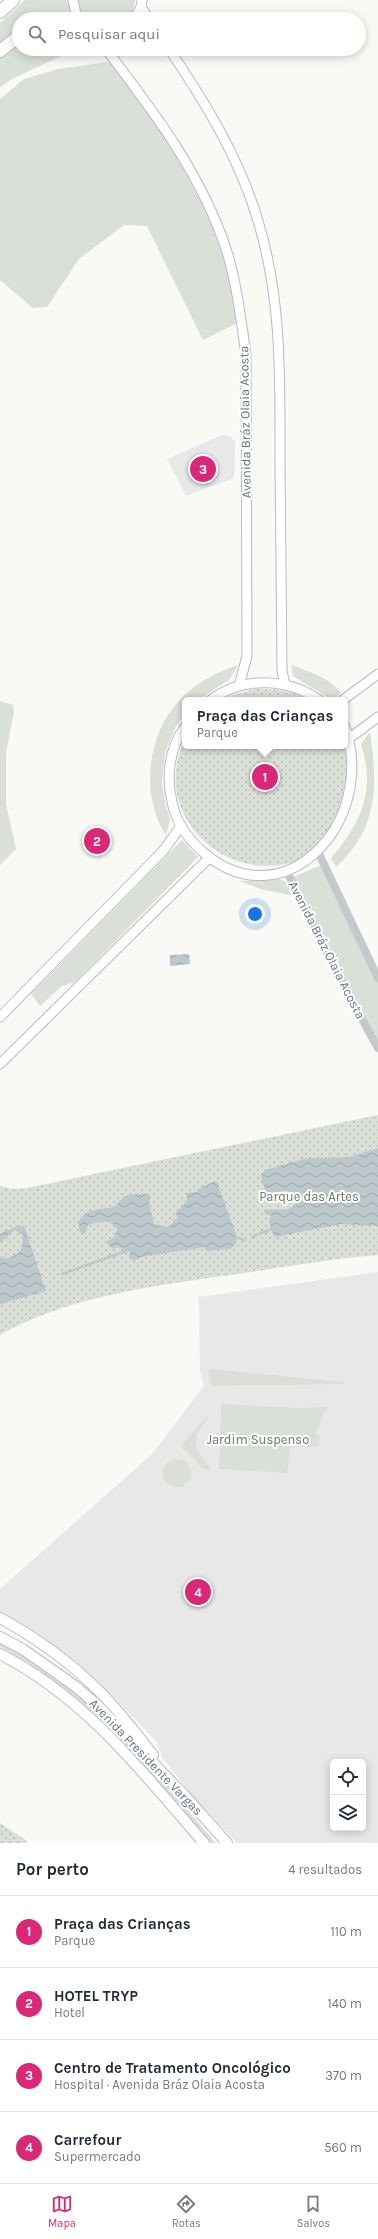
<!DOCTYPE html>
<html lang="pt">
<head>
<meta charset="utf-8">
<style>
	:root { --surface:#fff; --page:#f6f6f7; --text:#1f2937; --muted:#747a83; --line:#e0e1e3; --accent:#db2777 }
	body { margin:0; font-family:Karla,sans-serif; background:var(--page); color:var(--text) }
	.controls { position:absolute; right:12px; bottom:12px; display:grid; overflow:hidden; border-radius:6px; box-shadow:0 2px 10px #0003 }
	.controls button { width:36px; height:36px; display:grid; place-items:center; padding:0; border:0; border-bottom:1px solid var(--line); background:var(--surface); color:var(--text); font:20px sans-serif }
	.you { position:absolute; left:255px; top:914px; width:14px; height:14px; margin:-10px; border:3px solid #fff; border-radius:50%; background:#1a73e8; box-shadow:0 0 0 6px #1a73e833 }
	.badge { display:grid; place-items:center; width:26px; height:26px; border-radius:50%; background:var(--accent); color:#fff; font-size:13px; font-weight:700 }
	.pin { position:absolute; translate:-50% -50%; border:2px solid #fff; box-shadow:0 1px 4px #0006 }
	.popup { position:absolute; left:182px; top:697px; width:166px; height:52px; box-sizing:border-box; display:grid; place-content:center; border-radius:6px; background:var(--surface); filter:drop-shadow(0 1px 3px #0005); font-size:13px; white-space:nowrap; color:var(--muted) }
	.popup b { font-size:15px; color:var(--text) }
	.popup::after { content:''; position:absolute; left:50%; top:100%; margin-left:-8px; border:8px solid transparent; border-top-color:var(--surface) }
	.list { margin:0; padding:0; list-style:none }
	h2 { display:flex; justify-content:space-between; align-items:center; height:52px; margin:0; padding:0 16px; font-size:17px }
	h2 small { font-size:13px; font-weight:400; color:var(--muted) }
	.list li { display:grid; grid-template-columns:26px 1fr auto; gap:12px; align-items:center; box-sizing:border-box; height:72px; padding:0 16px; border-top:1px solid var(--line) }
	.list b { display:block; font-size:15px; white-space:nowrap }
	.list p { margin:0; font-size:13px; white-space:nowrap; color:var(--muted) }
	.list em { font-size:13px; font-style:normal; color:var(--muted) }
	.icon { flex:none; width:22px; height:22px; fill:none; stroke:currentColor; stroke-width:2; stroke-linecap:round; stroke-linejoin:round }
	.map { position:relative; flex:none; width:378px; height:1843px; overflow:hidden }
	.search { position:absolute; background:var(--surface); box-shadow:0 2px 10px #0003; left:12px; right:12px; top:12px; height:44px; display:flex; align-items:center; gap:10px; box-sizing:border-box; padding:0 14px; border-radius:22px; color:var(--muted); font-size:15px }
	.sheet { height:340px; background:var(--surface) }
	nav { display:flex; justify-content:space-around; align-items:center; box-sizing:border-box; height:56px; border-top:1px solid var(--line); background:var(--surface); font-size:11px; color:var(--muted) }
	nav a { display:grid; justify-items:center; gap:2px }
	nav .on { color:var(--accent) }
	.map>svg:first-child { display:block }
	.built { fill:#e7e8e7; fill-rule:evenodd }
	.green { fill:#dae0d7 }
	.park { fill:url(#park-dots) }
	.water { fill:url(#water-waves) }
	.lines { fill:none; stroke-linecap:round; stroke-linejoin:round }
	.stream { stroke:#bcc8cc; stroke-width:2.5 }
	.secondary-casing { stroke:#b7bcc1; stroke-width:11 }
	.primary-casing { stroke:#b8bcc0; stroke-width:12 }
	.motorway-casing { stroke:#b8bbbe; stroke-width:14 }
	.tertiary { stroke:#c5c9cc; stroke-width:8 }
	.secondary { stroke:#fff; stroke-width:9 }
	.primary { stroke:#fff; stroke-width:10 }
	.motorway { stroke:#fff; stroke-width:12 }
	.labels { text-anchor:middle; dominant-baseline:central; stroke-width:4; stroke-linejoin:round; paint-order:stroke }
	.street-label { font-size:13px; fill:#647481; stroke:#fff }
	.park-label { font-size:13px; fill:#667963; stroke:#fff }
</style>
</head>
<body>
<div class="map">
<svg width="378" height="1843" viewBox="0 0 378 1843">
	<defs>
		<pattern id="park-dots" width="8" height="8" patternUnits="userSpaceOnUse"><rect width="8" height="8" fill="#dae0d7"/><path d="M2 2h.1M6 6h.1" fill="none" stroke="#b4bab4" stroke-width="1.8" stroke-linecap="round"/></pattern>
		<pattern id="water-waves" width="16" height="10" patternUnits="userSpaceOnUse"><rect width="16" height="10" fill="#bcc8cc"/><path d="M0 5q4-4 8 0t8 0" fill="none" stroke="#9ca7ab"/></pattern>
	</defs>
	<rect width="100%" height="100%" fill="#f9f9f6"/>
	<g class="built">
		<path d="M 222,435 L 229,436 L 235,441 L 234,478 L 186,496 L 167,459 Z"/>
		<path d="M 378,1272 L 378,1843 L 237,1843 L 189,1792 L 162,1757 L 156,1741 L 119,1702 L 39,1634 L 0,1612 L 0,1589 L 152,1454 L 204,1386 L 200,1370 L 199,1297 ZM 333,1762 L 363,1762 L 363,1828 L 333,1828 Z"/>
	</g>
	<g class="green">
		<path d="M 25,0 L 69,0 L 71,12 L 73,17 L 63,15 L 19,19 L 19,32 L 0,47 L 0,23 Z"/>
		<path d="M 77,0 L 135,0 L 135,1 L 133,10 L 128,19 L 84,19 L 80,14 Z"/>
		<path d="M 19,41 L 19,49 L 76,49 L 12,79 L 0,87 L 0,56 Z"/>
		<path d="M 115,61 L 204,196 L 227,253 L 241,321 L 203,340 L 147,226 L 124,225 L 79,259 L 47,307 L 33,308 L 0,280 L 0,99 L 24,79 L 58,69 Z"/>
		<path d="M 238,665 L 229,680 L 198,700 L 185,700 L 185,714 L 176,726 L 165,753 L 162,782 L 165,802 L 170,820 L 166,835 C 138,792 148,727 187,693 C 201,680 220,671 238,665 Z"/>
		<path d="M 291,665 C 307,671 331,678 341,693 L 336,697 L 327,697 L 293,676 Z"/>
		<path d="M 0,701 L 13,705 L 14,711 L 6,754 L 6,804 L 16,849 L 0,865 Z"/>
		<path d="M 370,732 C 378,786 378,829 336,867 L 331,858 C 361,823 376,791 361,744 Z"/>
		<path d="M 182,840 L 198,857 L 75,982 L 62,986 L 40,1006 L 31,994 Z"/>
		<path d="M 324,864 L 378,977 L 378,1047 L 293,877 Z"/>
		<path d="M 280,879 L 289,884 L 291,895 L 264,890 L 239,881 Z"/>
		<path d="M 211,1369 L 344,1382 L 344,1384 L 213,1386 L 211,1385 L 208,1371 Z"/>
		<path d="M 221,1404 L 300,1408 L 329,1407 L 322,1416 L 316,1434 L 320,1436 L 319,1445 L 316,1447 L 293,1447 L 290,1448 L 287,1473 L 219,1469 Z"/>
		<path d="M 209,1414 C 208,1419 204,1423 201,1428 C 190,1443 199,1456 210,1467 L 208,1470 C 197,1467 193,1456 183,1449 L 182,1445 Z"/>
		<circle cx="177" cy="1473" r="14"/>
		<path d="M 0,1641 L 29,1659 L 68,1687 L 119,1731 L 216,1843 L 211,1843 L 107,1724 L 29,1663 L 0,1647 Z"/>
	</g>
	<g class="park">
		<path d="M 255,689 C 274,689 292,690 308,700 L 223,700 L 233,695 Z"/>
		<path d="M 185,740 L 185,746 L 345,746 C 347,760 354,777 353,791 C 351,812 337,831 320,843 C 313,849 304,858 296,861 C 222,886 149,810 185,740 Z"/>
		<path d="M 378,1115 L 378,1255 L 346,1258 C 302,1264 259,1271 215,1277 C 141,1288 66,1298 0,1335 L 0,1186 L 11,1189 L 27,1188 Z"/>
		<path d="M 0,1823 L 27,1841 L 25,1843 L 0,1843 Z"/>
	</g>
	<g class="water">
		<path d="M 189,954 L 190,964 L 170,966 L 170,955 Z"/>
		<path d="M 378,1148 L 378,1226 L 341,1224 L 274,1237 L 269,1222 L 271,1216 L 265,1214 L 264,1210 C 277,1208 290,1214 298,1201 C 292,1184 278,1194 266,1193 L 261,1176 L 265,1170 L 307,1158 L 350,1157 Z"/>
		<path d="M 213,1182 L 217,1182 L 237,1237 L 236,1243 L 230,1249 L 207,1251 L 204,1247 L 141,1257 L 133,1261 L 129,1256 L 130,1252 L 118,1247 L 113,1249 L 106,1242 L 113,1238 L 118,1230 C 110,1218 101,1221 88,1225 L 84,1234 L 80,1231 C 74,1209 98,1211 112,1207 C 117,1205 120,1200 124,1197 C 130,1194 142,1194 149,1194 L 151,1197 L 149,1203 L 154,1224 L 167,1227 L 173,1223 L 173,1220 L 177,1219 L 176,1213 L 187,1201 L 187,1193 L 198,1192 L 199,1189 Z"/>
		<path d="M 24,1226 L 46,1291 L 0,1304 L 0,1257 C 5,1256 5,1260 9,1258 C 22,1253 23,1248 23,1235 L 15,1230 L 0,1242 L 0,1234 L 15,1227 Z"/>
	</g>
	<g class="lines">
		<g class="stream">
			<path d="M 235,1237 L 244,1240"/>
			<path d="M 252,1237 L 274,1228"/>
			<path d="M 62,1274 L 129,1250"/>
		</g>
		<defs>
			<g id="secondary">
				<path d="M 73,0 L 77,19"/>
				<path d="M 141,7 L 149,19"/>
				<path d="M 134,19 L 141,7 L 142,0"/>
				<path d="M 106,49 C 154,112 203,176 227,252 C 237,284 241,321 246,354 L 247,656 L 239,686"/>
				<path d="M 169,49 C 205,102 240,159 258,221 C 282,299 280,379 280,460 C 280,530 281,600 282,671 L 285,685"/>
				<path d="M 211,700 C 242,676 288,678 319,700"/>
				<path d="M 343,700 L 378,674"/>
				<path d="M 185,727 C 169,748 166,777 172,802 C 176,822 188,839 203,852 C 283,922 378,823 345,727"/>
				<path d="M 351,737 L 378,717"/>
				<path d="M 0,1017 L 163,851 L 181,826"/>
				<path d="M 0,1064 L 209,858"/>
			</g>
			<g id="primary">
				<path d="M 0,1618 C 42,1641 83,1672 115,1708 C 128,1723 141,1739 153,1755"/>
				<path d="M 0,1637 L 24,1650 L 75,1686 L 97,1705 L 187,1798 L 227,1843"/>
				<path d="M 0,1654 C 86,1698 142,1772 204,1843"/>
			</g>
			<g id="motorway">
				<path d="M 0,12 L 13,0"/>
				<path d="M 50,19 L 65,19"/>
				<path d="M 0,51 L 19,36"/>
			</g>
		</defs>
		<use href="#secondary" class="secondary-casing"/>
		<use href="#primary" class="primary-casing"/>
		<use href="#motorway" class="motorway-casing"/>
		<g class="tertiary">
			<path d="M 320,856 L 378,978"/>
			<path d="M 287,872 L 342,983 L 378,1048"/>
		</g>
		<use href="#secondary" class="secondary"/>
		<use href="#primary" class="primary"/>
		<use href="#motorway" class="motorway"/>
	</g>
	<g class="labels">
		<g class="street-label">
			<text transform="translate(245 422) rotate(-91)">Avenida Bráz Olaia Acosta</text>
			<text transform="translate(327 950) rotate(63)">Avenida Bráz Olaia Acosta</text>
			<text transform="translate(146 1757) rotate(46)">Avenida Presidente Vargas</text>
		</g>
		<g class="park-label">
			<text x="309" y="1196">Parque das Artes</text>
			<text x="258" y="1439">Jardim Suspenso</text>
		</g>
	</g>
</svg>
<div class="controls">
<button><svg class="icon" aria-label="locate" viewBox="0 0 24 24"><circle cx="12" cy="12" r="6"/><path d="M12 2v4M12 18v4M2 12h4M18 12h4"/></svg></button>
<button><svg class="icon" aria-label="layers" viewBox="0 0 24 24"><path d="M12 4l9 5-9 5-9-5zM3 14l9 5 9-5"/></svg></button>
</div>
<div class="you"></div>
<div class="pin badge" style="left:265px;top:777px">1</div>
<div class="popup"><b>Praça das Crianças</b>Parque</div>
<div class="pin badge" style="left:97px;top:841px">2</div>
<div class="pin badge" style="left:203px;top:469px">3</div>
<div class="pin badge" style="left:198px;top:1592px">4</div>
<div class="search"><svg class="icon" aria-label="search" viewBox="0 0 24 24"><circle cx="10" cy="10" r="6"/><path d="M15 15l6 6"/></svg>Pesquisar aqui</div>
</div>
<section class="sheet">
<h2>Por perto<small>4 resultados</small></h2>
<ul class="list">
<li><span class="badge">1</span><div><b>Praça das Crianças</b><p>Parque</p></div><em>110 m</em></li>
<li><span class="badge">2</span><div><b>HOTEL TRYP</b><p>Hotel</p></div><em>140 m</em></li>
<li><span class="badge">3</span><div><b>Centro de Tratamento Oncológico</b><p>Hospital · Avenida Bráz Olaia Acosta</p></div><em>370 m</em></li>
<li><span class="badge">4</span><div><b>Carrefour</b><p>Supermercado</p></div><em>560 m</em></li>
</ul>
</section>
<nav>
<a class="on"><svg class="icon" aria-label="map" viewBox="0 0 24 24"><path d="M3 6l6-2 6 2 6-2v14l-6 2-6-2-6 2zM9 4v14M15 6v14"/></svg>Mapa</a>
<a><svg class="icon" aria-label="directions" viewBox="0 0 24 24"><path d="M12 3l9 9-9 9-9-9zM9 14v-3h6M13 9l2 2-2 2"/></svg>Rotas</a>
<a><svg class="icon" aria-label="saved" viewBox="0 0 24 24"><path d="M7 4h10v16l-5-4-5 4z"/></svg>Salvos</a>
</nav>
</body>
</html>
